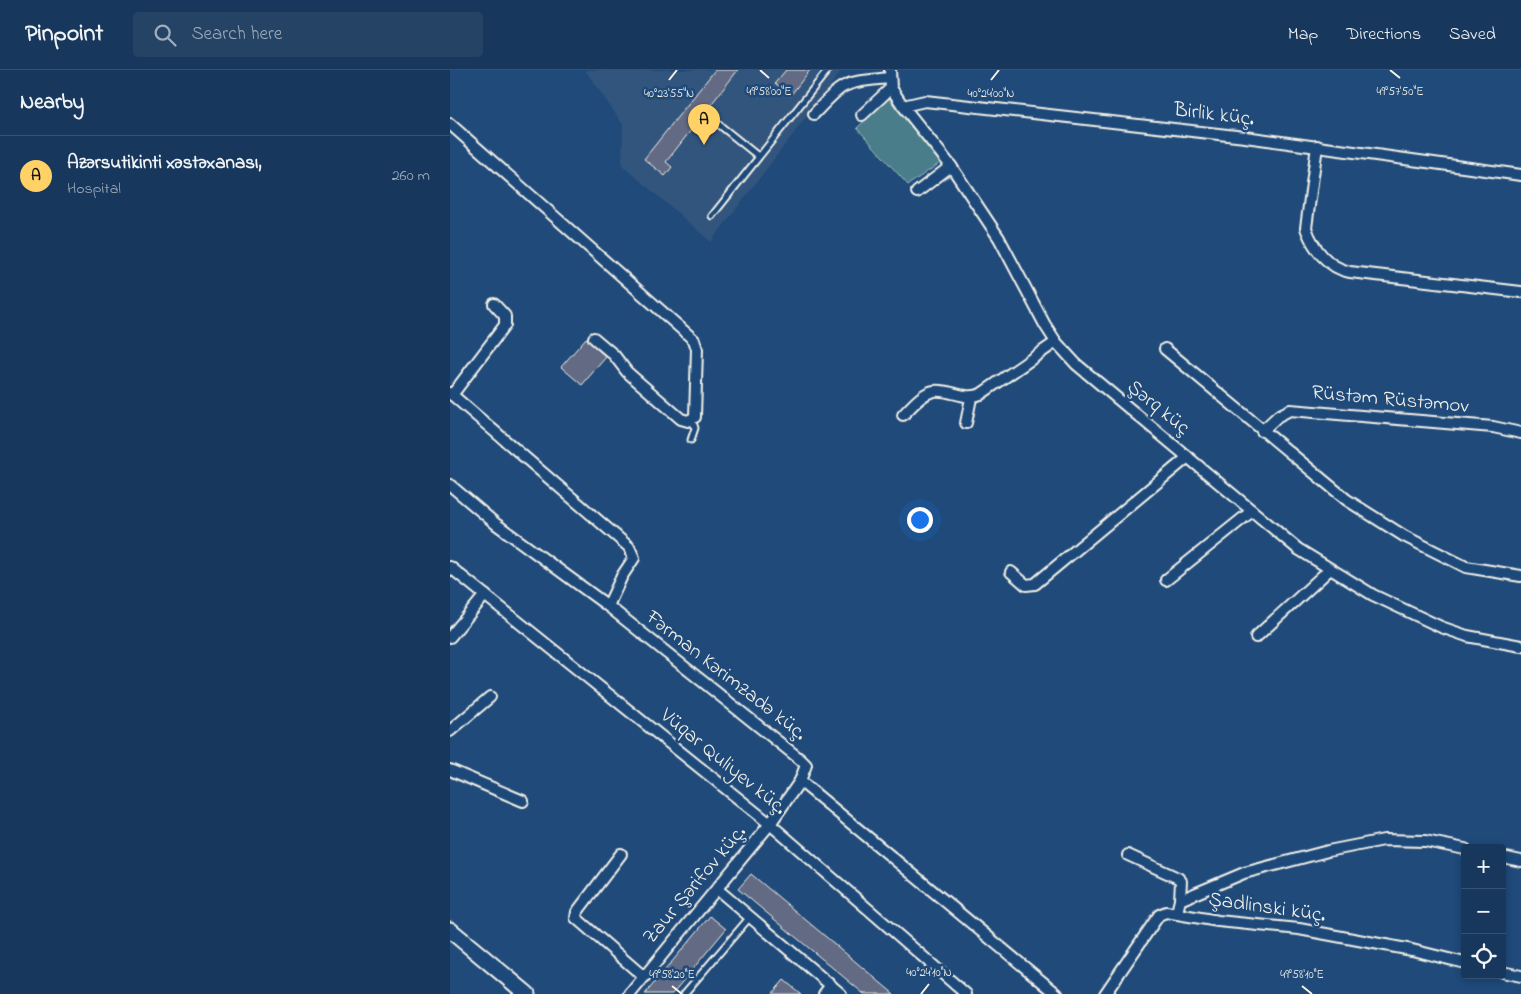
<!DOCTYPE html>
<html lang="en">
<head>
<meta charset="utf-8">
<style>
	:root { --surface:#17385c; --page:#244365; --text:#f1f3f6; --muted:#9eacbb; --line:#365272; --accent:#ffd166 }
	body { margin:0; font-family:"Indie Flower",sans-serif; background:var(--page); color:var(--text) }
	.controls { position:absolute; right:15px; bottom:15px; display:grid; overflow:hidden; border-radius:5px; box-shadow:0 2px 8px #0003 }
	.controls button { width:45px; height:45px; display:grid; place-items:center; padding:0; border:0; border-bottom:1px solid var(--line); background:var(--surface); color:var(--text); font:25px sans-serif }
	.you { position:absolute; left:469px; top:449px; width:18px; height:18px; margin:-12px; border:4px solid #fff; border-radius:50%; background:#1a73e8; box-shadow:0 0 0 8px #1a73e833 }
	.badge { display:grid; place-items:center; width:32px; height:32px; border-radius:50%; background:var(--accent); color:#111; font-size:16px; font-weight:700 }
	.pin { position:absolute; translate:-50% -41px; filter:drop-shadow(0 1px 2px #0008) }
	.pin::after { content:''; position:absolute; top:26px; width:18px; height:15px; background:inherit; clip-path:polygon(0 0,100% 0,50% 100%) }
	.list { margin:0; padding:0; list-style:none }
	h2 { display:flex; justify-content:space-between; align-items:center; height:65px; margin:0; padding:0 20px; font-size:21px }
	h2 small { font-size:16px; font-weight:400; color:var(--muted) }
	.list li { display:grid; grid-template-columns:32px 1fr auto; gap:15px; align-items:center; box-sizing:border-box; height:80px; padding:0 20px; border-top:1px solid var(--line) }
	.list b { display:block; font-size:19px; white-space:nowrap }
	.list p { margin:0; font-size:16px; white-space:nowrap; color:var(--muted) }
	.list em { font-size:16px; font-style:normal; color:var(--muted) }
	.icon { flex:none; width:28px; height:28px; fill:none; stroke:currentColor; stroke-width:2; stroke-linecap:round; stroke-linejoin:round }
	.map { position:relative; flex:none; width:1071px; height:924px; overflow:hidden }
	header { display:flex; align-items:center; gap:30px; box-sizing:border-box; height:70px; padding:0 25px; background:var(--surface); border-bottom:1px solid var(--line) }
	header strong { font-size:24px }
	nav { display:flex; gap:28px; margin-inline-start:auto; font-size:18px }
	.search { width:350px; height:45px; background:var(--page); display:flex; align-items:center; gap:12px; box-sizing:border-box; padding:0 18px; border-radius:5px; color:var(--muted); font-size:19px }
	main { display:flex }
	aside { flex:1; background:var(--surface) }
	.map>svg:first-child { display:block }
	.built { fill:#33547d }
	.green { fill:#497d8a; stroke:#9eb7b9 }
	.building { fill:#636b84; stroke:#f4f1e8 }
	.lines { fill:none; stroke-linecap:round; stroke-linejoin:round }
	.lane-casing { stroke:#f4f1e8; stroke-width:9 }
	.street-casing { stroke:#f4f1e8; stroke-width:14 }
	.secondary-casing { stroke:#f4f1e8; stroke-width:19 }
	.lane { stroke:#1f4a7a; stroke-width:5 }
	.street { stroke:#1f4a7a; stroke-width:10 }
	.secondary { stroke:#1f4a7a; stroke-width:15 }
	.ticks { fill:none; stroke:#f4f1e8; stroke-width:2 }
	.labels { text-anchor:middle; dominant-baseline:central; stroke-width:5; stroke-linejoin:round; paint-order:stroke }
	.street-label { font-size:21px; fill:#f4f1e8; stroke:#1f4a7a }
	.ticks-label { font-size:12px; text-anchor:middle; fill:#f4f1e8; stroke:#1f4a7a; stroke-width:5; stroke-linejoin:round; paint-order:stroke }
</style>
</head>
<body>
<header>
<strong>Pinpoint</strong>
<div class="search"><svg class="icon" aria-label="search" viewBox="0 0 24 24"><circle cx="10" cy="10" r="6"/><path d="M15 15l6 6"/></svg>Search here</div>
<nav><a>Map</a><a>Directions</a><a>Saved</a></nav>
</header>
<main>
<aside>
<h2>Nearby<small></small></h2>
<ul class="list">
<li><span class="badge">A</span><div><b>Azərsutikinti xəstəxanası,</b><p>Hospital</p></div><em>260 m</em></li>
</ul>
</aside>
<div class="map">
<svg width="1071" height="924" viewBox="0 0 1071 924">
	<rect width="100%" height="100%" fill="#1f4a7a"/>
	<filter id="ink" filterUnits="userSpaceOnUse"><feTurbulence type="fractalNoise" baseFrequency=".02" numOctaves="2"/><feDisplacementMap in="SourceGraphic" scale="10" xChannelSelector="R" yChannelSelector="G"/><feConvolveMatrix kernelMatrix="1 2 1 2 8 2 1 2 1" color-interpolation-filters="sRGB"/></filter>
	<g filter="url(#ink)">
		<path class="built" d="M 135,0 L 392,0 L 261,172 L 172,95 L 173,55 Z"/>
		<path class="green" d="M 438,28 L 490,93 L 458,115 L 407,58 Z"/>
		<g class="building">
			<path d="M 265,0 L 288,0 L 216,92 L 222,97 L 215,106 L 194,89 Z"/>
			<path d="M 336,0 L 360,0 L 340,26 L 325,13 Z"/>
			<path d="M 136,268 L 156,287 L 132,315 L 111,297 Z"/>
			<path d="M 301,804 L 444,924 L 414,924 L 288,819 Z"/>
			<path d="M 260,846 L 276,859 L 222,924 L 195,924 Z"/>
			<path d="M 334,910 L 351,924 L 322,924 Z"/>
		</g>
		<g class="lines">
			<defs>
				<g id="lane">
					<path d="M 262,49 L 308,86"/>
					<path d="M 262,146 L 378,0"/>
					<path d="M 241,370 L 245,358 L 242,350"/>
					<path d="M 234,924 L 300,847"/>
				</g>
				<g id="street">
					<path d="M 440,0 L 441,18 L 453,36 L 501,96 L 549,168 L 595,255 L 606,272 L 626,294 L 848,479 L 923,525 L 991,557 L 1017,566 L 1071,576"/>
					<path d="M 453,36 L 475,31 L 795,67 L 1071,105"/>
					<path d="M 364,44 C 395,10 394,13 439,8"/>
					<path d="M 412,45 L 441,18"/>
					<path d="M 0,54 L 244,270 L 247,279 L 245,347 L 238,351 L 231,349 L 177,302 L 164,285 L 144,268"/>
					<path d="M 867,76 L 856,158 C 863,178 878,198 900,202 L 1071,222"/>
					<path d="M 467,122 L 501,96"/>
					<path d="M 715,279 L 897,430 L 954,466 L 1016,497 L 1071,506"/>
					<path d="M 0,323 L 179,477 L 184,488 L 172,506 L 158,536"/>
					<path d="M 2,325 L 55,255 L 55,246 L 44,234"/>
					<path d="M 453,345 C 461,337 472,323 484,321 C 501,319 514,331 531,324 L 606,272"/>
					<path d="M 516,353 L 521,328"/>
					<path d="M 812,361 L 828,346 L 840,340 L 1043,357 L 1071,363"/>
					<path d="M 0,415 L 46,454 L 158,536 L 351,690 L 356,695 L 350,711 L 607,924"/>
					<path d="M 0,497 L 320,754 L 516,924"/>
					<path d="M 561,502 L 576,515 L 585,514 L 738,387"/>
					<path d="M 716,510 L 802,441"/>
					<path d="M 0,567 L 35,525"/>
					<path d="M 806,567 L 879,500"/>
					<path d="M 0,661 L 40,627"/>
					<path d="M 0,700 L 73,731"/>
					<path d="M 171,784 L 127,842 L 126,848 L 194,907"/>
					<path d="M 678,785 L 728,808 L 731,811 L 730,830"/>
					<path d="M 1052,787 L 1071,791"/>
					<path d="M 267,819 L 391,924"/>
					<path d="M 727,842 L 730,830 L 794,803 L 878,781 L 934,770 L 975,771 L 1015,779"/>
					<path d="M 1052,902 L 1071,906"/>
					<path d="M 180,924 L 320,754 L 350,711"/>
					<path d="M 374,924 L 381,915"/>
					<path d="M 655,924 L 709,845 L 716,842 L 768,851 L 849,859 L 962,880 L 1015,893"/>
				</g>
				<path id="secondary" d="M 0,860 L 77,924"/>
			</defs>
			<use href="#lane" class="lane-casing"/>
			<use href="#street" class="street-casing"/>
			<use href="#secondary" class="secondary-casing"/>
			<use href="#lane" class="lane"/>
			<use href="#street" class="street"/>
			<use href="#secondary" class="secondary"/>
		</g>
	</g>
	<path class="ticks" d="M 310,0 L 319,8M 940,0 L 950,8M 219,10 L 227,0M 541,10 L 549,0M 222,916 L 232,924M 852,916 L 862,924M 471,924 L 479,914"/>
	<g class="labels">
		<g class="street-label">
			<text transform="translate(764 45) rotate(7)">Birlik küç.</text>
			<text transform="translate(940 330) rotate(5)">Rüstəm Rüstəmov</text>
			<text transform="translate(708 338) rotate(39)">Şərq küç</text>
			<text transform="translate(276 606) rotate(38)">Fərman Kərimzadə küç.</text>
			<text transform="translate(273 692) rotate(39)">Vüqar Quliyev küç.</text>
			<text transform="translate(245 815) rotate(-50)">Zaur Şərifov küç.</text>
			<text transform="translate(817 838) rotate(8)">Şadlinski küç.</text>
		</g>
	</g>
	<g class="ticks-label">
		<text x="319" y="25">49°58'00"E</text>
		<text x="950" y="25">49°57'50"E</text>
		<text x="541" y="27">40°24'00"N</text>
		<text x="219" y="27">40°23'55"N</text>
		<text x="479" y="906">40°24'10"N</text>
		<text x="222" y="908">49°58'20"E</text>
		<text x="852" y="908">49°58'10"E</text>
	</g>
</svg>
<div class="controls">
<button>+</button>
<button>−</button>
<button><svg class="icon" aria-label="locate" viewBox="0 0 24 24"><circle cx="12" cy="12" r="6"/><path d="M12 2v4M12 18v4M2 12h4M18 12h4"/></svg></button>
</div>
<div class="you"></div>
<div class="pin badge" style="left:254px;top:75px">A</div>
</div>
</main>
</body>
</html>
